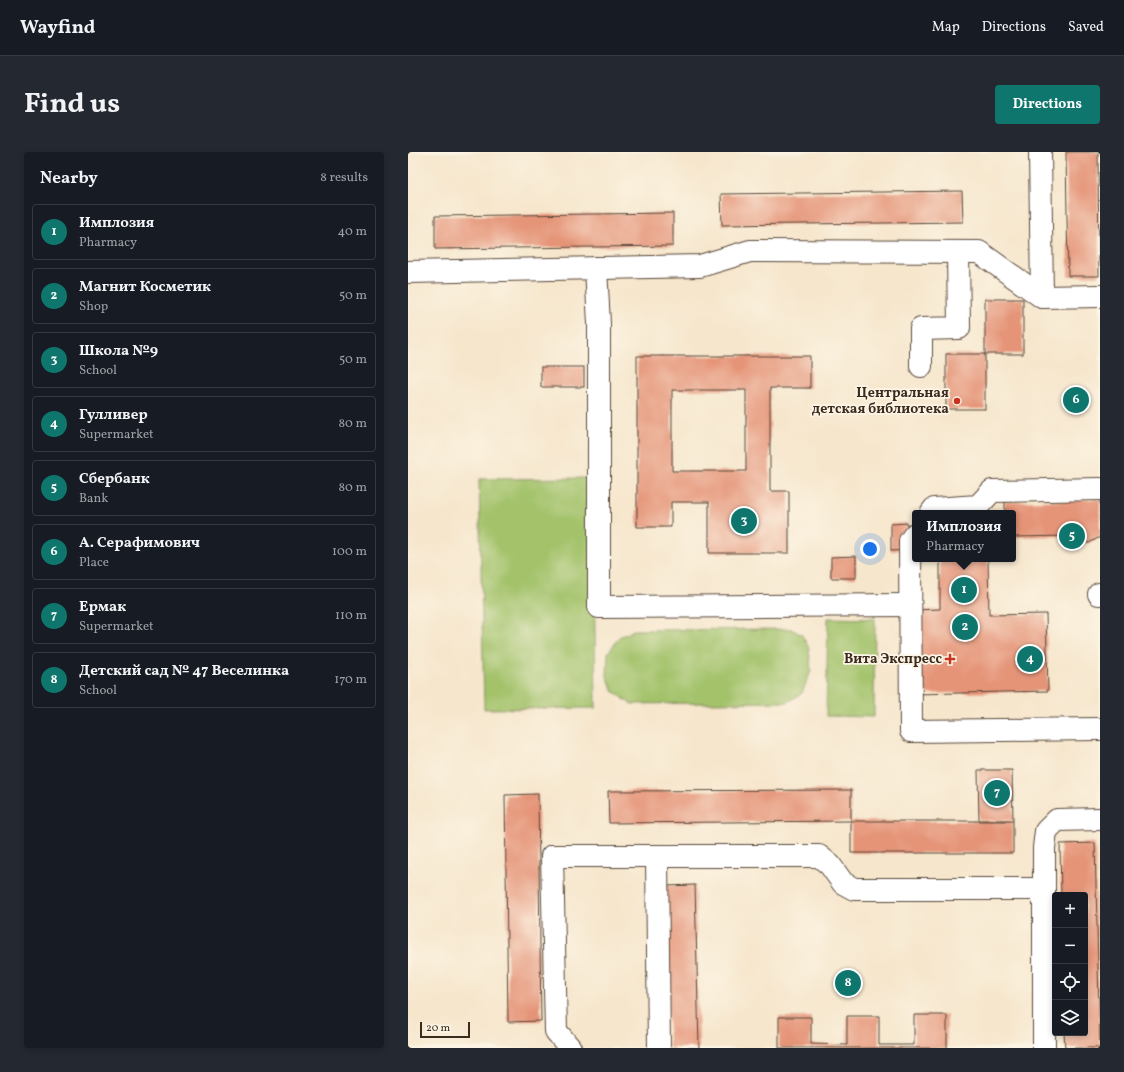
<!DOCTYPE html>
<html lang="en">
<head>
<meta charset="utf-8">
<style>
	:root { --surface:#171b24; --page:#242831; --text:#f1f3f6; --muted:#9ea1a6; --line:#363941; --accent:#0f766e }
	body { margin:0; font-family:Vollkorn,serif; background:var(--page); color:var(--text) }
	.controls { position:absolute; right:12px; bottom:12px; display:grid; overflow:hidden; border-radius:4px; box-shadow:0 2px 6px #0003 }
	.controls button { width:36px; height:36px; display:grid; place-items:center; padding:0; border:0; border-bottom:1px solid var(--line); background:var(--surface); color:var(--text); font:20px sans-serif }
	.scale { position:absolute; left:12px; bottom:10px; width:50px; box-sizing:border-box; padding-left:4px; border:2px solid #3b2a1e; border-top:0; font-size:11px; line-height:14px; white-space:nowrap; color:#3b2a1e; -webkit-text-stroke:3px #fcf5e5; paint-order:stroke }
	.you { position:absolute; left:462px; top:397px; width:14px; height:14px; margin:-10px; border:3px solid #fff; border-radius:50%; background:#1a73e8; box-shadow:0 0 0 6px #1a73e833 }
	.badge { display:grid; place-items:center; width:26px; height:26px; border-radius:50%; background:var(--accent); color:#fff; font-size:13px; font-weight:700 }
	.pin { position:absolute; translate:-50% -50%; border:2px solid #fff; box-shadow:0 1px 4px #0006 }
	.popup { position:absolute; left:504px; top:358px; width:104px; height:52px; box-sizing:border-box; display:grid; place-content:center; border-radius:4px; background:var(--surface); filter:drop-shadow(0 1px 3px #0005); font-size:13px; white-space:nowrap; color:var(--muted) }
	.popup b { font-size:15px; color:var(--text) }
	.popup::after { content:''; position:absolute; left:50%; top:100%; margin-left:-8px; border:8px solid transparent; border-top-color:var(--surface) }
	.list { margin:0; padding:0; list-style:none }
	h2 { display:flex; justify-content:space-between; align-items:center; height:52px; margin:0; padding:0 16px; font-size:17px }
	h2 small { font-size:13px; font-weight:400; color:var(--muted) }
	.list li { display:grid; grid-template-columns:26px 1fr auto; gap:12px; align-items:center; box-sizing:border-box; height:56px; margin:0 8px 8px; padding:0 8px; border:1px solid var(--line); border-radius:4px }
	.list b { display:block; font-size:15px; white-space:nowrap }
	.list p { margin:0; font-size:13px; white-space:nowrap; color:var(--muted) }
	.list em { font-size:13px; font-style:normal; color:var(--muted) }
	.icon { flex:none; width:22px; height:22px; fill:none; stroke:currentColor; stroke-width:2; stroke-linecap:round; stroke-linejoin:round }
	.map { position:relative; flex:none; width:692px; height:896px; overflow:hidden; border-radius:4px }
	header { display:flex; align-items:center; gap:24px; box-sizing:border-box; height:56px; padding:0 20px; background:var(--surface); border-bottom:1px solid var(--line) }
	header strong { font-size:19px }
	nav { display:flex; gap:22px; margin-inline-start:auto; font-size:14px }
	.intro { display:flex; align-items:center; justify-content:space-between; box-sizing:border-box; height:96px; padding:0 24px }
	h1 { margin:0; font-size:28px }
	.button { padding:10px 18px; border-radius:4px; background:var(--accent); color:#fff; font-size:14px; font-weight:700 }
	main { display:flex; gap:24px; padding:0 24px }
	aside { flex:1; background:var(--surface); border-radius:4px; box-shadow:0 2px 6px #0003 }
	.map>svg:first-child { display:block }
	.green { fill:#a3c26a; stroke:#6f7644 }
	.building { fill:#e59478; fill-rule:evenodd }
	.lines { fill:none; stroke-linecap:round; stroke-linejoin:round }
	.minor-casing { stroke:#574638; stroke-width:24 }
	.minor { stroke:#fff; stroke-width:22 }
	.poi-dot { fill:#c8321e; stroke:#fcf5e5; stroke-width:1.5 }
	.labels { text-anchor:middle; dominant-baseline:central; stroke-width:3.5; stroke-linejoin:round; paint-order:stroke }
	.poi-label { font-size:14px; font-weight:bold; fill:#3b2a1e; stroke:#fcf5e5; text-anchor:end }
</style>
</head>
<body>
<header>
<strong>Wayfind</strong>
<nav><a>Map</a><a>Directions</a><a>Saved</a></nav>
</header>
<div class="intro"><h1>Find us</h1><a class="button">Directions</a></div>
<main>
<aside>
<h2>Nearby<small>8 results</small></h2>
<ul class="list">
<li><span class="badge">1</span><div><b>Имплозия</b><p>Pharmacy</p></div><em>40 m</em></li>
<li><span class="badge">2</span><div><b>Магнит Косметик</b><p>Shop</p></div><em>50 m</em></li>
<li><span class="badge">3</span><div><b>Школа №9</b><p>School</p></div><em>50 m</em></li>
<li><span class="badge">4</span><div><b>Гулливер</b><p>Supermarket</p></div><em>80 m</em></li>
<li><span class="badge">5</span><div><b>Сбербанк</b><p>Bank</p></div><em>80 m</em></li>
<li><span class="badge">6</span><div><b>А. Серафимович</b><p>Place</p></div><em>100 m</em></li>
<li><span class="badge">7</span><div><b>Ермак</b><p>Supermarket</p></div><em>110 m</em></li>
<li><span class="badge">8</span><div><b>Детский сад № 47 Веселинка</b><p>School</p></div><em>170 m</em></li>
</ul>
</aside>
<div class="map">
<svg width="692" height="896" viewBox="0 0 692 896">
	<rect width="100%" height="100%" fill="#fcf5e5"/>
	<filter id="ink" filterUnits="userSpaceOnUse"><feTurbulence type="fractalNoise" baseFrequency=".025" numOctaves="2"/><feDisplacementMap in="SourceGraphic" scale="8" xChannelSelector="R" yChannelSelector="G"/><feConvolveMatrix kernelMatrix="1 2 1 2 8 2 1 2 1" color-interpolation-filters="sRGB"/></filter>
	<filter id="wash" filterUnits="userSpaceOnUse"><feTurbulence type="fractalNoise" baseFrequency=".012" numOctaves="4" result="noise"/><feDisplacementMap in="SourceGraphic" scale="16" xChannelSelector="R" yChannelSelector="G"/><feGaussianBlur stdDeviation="0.9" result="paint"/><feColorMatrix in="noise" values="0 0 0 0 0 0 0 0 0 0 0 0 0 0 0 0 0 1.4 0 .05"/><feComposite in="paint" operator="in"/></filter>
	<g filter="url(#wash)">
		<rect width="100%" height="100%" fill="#f6e6cc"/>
		<g class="green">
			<path d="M 185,326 L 188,556 L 76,557 L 71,327 Z"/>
			<path d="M 420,466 L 467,467 L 466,565 L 418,564 Z"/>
			<path d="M 383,477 L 394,483 L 401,496 L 403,519 L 394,541 L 380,550 L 223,552 L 205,539 L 199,524 L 200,501 L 211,485 L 226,478 Z"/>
		</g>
		<g id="blocks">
			<g class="building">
				<path d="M 658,0 L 690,0 L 691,124 L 660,124 Z"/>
				<path d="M 554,39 L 555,70 L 314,73 L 313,42 Z"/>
				<path d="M 265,61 L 265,94 L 27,97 L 27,64 Z"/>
				<rect x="577" y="147" width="38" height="55"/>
				<rect x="538" y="202" width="39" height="55"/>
				<path d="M 229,204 L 402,204 L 402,236 L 362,236 L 362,339 L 381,339 L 381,401 L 301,401 L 301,350 L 263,350 L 263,375 L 229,375 ZM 264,238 L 338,238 L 338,319 L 264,319 Z"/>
				<rect x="133" y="215" width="43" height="20"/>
				<path d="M 692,347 L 692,385 L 681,391 L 662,391 L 662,384 L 605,385 L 605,361 L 597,361 L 597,350 Z"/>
				<path d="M 499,371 L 499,398 L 483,399 L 483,372 Z"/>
				<path d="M 448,404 L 448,426 L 423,426 L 423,405 Z"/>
				<path d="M 532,407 L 580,407 L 581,463 L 638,462 L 640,539 L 508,542 L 507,458 L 532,457 Z"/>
				<path d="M 570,618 L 604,618 L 605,668 L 571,668 Z"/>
				<path d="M 443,638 L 443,669 L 605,669 L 605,701 L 443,701 L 443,669 L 201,671 L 200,639 Z"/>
				<path d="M 130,642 L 133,869 L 100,870 L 97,643 Z"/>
				<path d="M 687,691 L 692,896 L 657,896 L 656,881 L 677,881 L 677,743 L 653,743 L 652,692 Z"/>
				<path d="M 287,733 L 291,896 L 261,896 L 257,734 Z"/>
				<path d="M 506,863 L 539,863 L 539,896 L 371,896 L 371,865 L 403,865 L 403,892 L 439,893 L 439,864 L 471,864 L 471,893 L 506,893 Z"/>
			</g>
		</g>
	</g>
	<g filter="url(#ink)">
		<use href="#blocks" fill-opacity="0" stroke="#574638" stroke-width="1"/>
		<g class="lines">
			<defs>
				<g id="minor">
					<path d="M 632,0 L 634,145 L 692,144"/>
					<path d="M 188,116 L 191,172 L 191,455 L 502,453"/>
					<path d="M 0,120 L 292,114 L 342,99 L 571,100 L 634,145"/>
					<path d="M 513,214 L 513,177 L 551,176 L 550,100"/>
					<path d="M 523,361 L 526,357 L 570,354 L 584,339 L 692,337"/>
					<path d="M 507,382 L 502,389 L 503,579 L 692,577"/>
					<path d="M 691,442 L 692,442"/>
					<path d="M 249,704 L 251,896"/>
					<path d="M 162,896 L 148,879 L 144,704 L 411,704 L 422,713 L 435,731 L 446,737 L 636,737"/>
					<path d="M 636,896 L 636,696 L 638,679 L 649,668 L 692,667"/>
				</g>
			</defs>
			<use href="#minor" class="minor-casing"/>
			<use href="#minor" class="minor"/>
		</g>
	</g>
	<g class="poi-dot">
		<circle cx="549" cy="249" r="4"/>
		<path d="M540 501h4v4h4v4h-4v4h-4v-4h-4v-4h4z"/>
	</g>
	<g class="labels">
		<g class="poi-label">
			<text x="541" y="241">Центральная<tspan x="541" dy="16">детская библиотека</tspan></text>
			<text x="534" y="507">Вита Экспресс</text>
		</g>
	</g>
</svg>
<div class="controls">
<button>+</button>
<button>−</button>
<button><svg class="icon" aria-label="locate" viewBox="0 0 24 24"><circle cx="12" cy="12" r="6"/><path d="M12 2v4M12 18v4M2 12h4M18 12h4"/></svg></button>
<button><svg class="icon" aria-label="layers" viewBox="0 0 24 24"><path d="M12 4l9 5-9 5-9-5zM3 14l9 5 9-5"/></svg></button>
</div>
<div class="scale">20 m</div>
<div class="you"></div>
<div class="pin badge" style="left:556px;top:438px">1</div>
<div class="popup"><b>Имплозия</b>Pharmacy</div>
<div class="pin badge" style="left:557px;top:475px">2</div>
<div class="pin badge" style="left:336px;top:369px">3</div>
<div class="pin badge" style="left:622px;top:507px">4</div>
<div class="pin badge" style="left:664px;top:384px">5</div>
<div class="pin badge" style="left:668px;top:248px">6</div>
<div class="pin badge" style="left:589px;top:641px">7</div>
<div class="pin badge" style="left:440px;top:831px">8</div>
</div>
</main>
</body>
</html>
